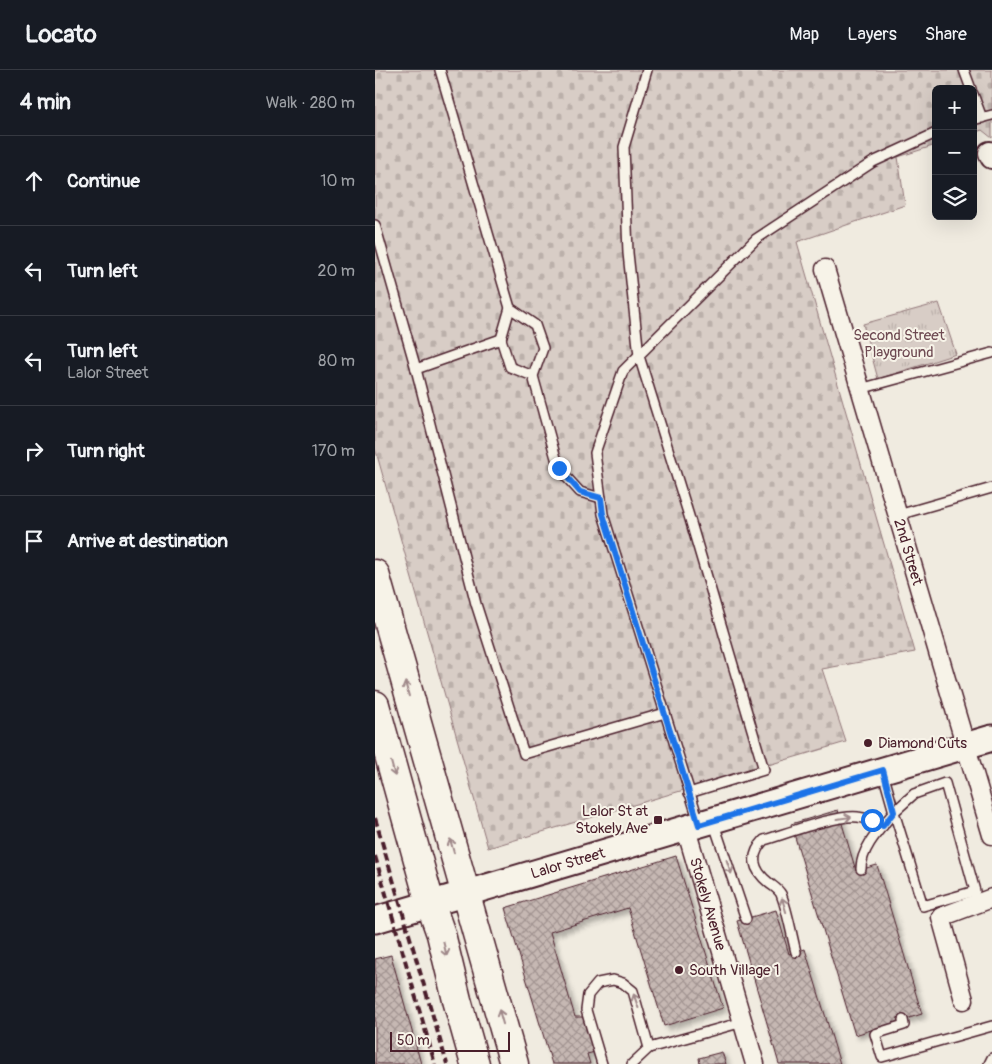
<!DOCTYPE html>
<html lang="en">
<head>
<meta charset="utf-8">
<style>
	:root { --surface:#171b24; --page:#242831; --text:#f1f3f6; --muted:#9ea1a6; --line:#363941 }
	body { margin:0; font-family:Pangolin,sans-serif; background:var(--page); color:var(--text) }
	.controls { position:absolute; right:15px; top:15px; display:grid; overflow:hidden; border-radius:8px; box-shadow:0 5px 20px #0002 }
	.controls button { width:45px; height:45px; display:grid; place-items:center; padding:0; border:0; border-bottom:1px solid var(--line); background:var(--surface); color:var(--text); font:25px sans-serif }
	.scale { position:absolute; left:15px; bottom:12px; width:120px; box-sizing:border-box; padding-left:5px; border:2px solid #4a1f2b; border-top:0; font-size:14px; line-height:18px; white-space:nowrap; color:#4a1f2b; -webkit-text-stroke:4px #f7f3e8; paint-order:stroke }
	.stop { position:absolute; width:15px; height:15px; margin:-11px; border:4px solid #1a73e8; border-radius:50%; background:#fff }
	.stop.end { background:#1a73e8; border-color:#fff; box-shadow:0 1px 5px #0008 }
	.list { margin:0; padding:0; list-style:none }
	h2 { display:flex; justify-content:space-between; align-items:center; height:65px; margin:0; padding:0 20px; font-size:21px }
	h2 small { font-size:16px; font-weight:400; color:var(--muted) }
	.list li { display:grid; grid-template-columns:32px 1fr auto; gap:15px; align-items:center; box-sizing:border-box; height:90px; padding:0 20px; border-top:1px solid var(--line) }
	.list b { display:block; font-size:19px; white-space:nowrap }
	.list p { margin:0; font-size:16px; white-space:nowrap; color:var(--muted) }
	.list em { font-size:16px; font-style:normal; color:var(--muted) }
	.icon { flex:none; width:28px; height:28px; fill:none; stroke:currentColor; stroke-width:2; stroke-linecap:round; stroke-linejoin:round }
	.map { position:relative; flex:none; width:617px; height:994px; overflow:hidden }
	header { display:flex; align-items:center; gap:30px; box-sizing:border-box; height:70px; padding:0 25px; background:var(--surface); border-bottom:1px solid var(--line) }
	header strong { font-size:24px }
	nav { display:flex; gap:28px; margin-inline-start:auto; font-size:18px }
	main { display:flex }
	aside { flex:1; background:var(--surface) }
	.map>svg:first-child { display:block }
	.grass { fill:url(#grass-tufts); stroke:#917678 }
	.cemetery { fill:url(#cemetery-stones); stroke:#917678 }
	.building { fill:url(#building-cross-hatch); stroke:#4a1f2b; filter:url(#shadow) }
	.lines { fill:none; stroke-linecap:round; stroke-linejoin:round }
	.service-casing { stroke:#4a1f2b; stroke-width:12 }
	.minor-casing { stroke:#4a1f2b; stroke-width:21 }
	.tertiary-casing { stroke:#4a1f2b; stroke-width:26 }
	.secondary-casing { stroke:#4a1f2b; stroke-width:29 }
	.trunk-casing { stroke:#4a1f2b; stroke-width:31 }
	.service { stroke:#f7f3e8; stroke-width:9 }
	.minor { stroke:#f7f3e8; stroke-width:18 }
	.tertiary { stroke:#f7f3e8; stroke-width:22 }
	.secondary { stroke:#f7f3e8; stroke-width:25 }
	.trunk { stroke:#f7f3e8; stroke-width:28 }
	.rail { stroke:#4a1f2b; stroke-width:4; stroke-dasharray:8 4; stroke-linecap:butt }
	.oneway { stroke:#a0898a }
	.route { stroke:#1a73e8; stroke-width:6 }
	.poi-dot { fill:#4a1f2b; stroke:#f7f3e8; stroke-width:2 }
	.labels { text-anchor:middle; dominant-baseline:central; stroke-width:4; stroke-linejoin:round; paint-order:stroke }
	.park-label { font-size:15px; fill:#6e4a52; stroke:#f7f3e8 }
	.street-label { font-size:15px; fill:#4a1f2b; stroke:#f7f3e8 }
	.poi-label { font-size:15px; fill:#4a1f2b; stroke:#f7f3e8; text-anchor:start }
</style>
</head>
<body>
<header>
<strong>Locato</strong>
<nav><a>Map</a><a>Layers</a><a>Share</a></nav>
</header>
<main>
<aside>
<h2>4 min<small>Walk · 280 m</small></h2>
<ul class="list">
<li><svg class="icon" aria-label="ahead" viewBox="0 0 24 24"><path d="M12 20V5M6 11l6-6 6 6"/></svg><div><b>Continue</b></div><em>10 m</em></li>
<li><svg class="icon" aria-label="left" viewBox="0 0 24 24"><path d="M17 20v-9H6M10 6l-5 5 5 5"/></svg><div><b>Turn left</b></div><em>20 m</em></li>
<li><svg class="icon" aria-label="left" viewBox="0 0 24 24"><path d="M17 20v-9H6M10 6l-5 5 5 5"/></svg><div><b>Turn left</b><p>Lalor Street</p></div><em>80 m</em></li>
<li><svg class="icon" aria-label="right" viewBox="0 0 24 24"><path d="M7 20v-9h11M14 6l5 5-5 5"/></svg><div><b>Turn right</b></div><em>170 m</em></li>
<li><svg class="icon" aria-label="arrive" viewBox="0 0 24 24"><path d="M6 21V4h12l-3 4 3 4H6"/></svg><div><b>Arrive at destination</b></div></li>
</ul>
</aside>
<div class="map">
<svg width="617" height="994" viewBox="0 0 617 994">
	<defs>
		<pattern id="grass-tufts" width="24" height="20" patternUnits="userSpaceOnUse" patternTransform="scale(1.25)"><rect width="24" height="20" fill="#d8cdc6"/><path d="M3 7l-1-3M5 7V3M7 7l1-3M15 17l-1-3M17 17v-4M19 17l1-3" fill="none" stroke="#bbb0aa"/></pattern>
		<pattern id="cemetery-stones" width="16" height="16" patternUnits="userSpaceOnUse" patternTransform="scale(1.25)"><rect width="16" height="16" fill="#d8cdc6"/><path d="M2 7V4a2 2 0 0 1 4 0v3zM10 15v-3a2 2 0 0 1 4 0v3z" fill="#bbb0aa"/></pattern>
		<pattern id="building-cross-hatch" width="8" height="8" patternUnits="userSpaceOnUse" patternTransform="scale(1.25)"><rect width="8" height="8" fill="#c6b8b3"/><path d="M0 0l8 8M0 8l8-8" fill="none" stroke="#a39592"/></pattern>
		<filter id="shadow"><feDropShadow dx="4" dy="4" stdDeviation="2.5" flood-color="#0004"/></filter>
	</defs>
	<rect width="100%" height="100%" fill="#f0ebe0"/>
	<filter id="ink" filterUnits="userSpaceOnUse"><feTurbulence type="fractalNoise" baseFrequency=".02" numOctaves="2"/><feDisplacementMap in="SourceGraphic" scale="10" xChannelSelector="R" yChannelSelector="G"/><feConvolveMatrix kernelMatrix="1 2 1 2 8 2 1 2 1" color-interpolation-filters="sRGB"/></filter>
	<g filter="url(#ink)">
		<path class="grass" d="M 564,233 L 581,284 L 503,309 L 488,254 Z"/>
		<path class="cemetery" d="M 0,0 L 617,0 L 617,68 L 607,60 L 598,63 L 598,19 L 561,19 L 561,75 L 523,87 L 530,135 L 422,172 L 540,582 L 447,599 L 471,672 L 113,778 L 0,378 Z"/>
		<g class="building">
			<path d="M 463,740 L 481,801 L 502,795 L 547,944 L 480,965 L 416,754 Z"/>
			<path d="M 301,786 L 348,938 L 289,956 L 253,838 L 175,862 L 200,947 L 209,947 L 220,982 L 212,984 L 215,994 L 177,994 L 130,838 Z"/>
			<path d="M 401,840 L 414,884 L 430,879 L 465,994 L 404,994 L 362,851 Z"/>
			<path d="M 16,885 L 46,994 L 0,994 L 0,889 Z"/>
			<path d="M 347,982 L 351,994 L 325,994 L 324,988 Z"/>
		</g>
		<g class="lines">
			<defs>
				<g id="service">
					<path d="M 65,0 L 135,238 L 160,255 L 168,278 L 158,306 L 184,399 L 205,422 L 226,428"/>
					<path d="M 272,0 L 249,77 L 253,183 L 264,286 L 314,446 L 389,700 L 314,723"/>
					<path d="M 589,0 L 596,19"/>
					<path d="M 598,24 L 607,48"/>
					<path d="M 598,50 L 617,45"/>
					<path d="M 0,155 L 41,299"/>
					<path d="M 135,238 L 126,269 L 135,297 L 158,306"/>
					<path d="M 126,269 L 41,299 L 101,534 L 149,684 L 290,643"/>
					<path d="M 485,319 L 617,283"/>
					<path d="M 523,445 L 617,418"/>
					<path d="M 570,713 L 600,821 L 548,836 L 519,742 L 539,724 Z"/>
					<path d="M 338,751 L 371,849"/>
					<path d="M 324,752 L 228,444 L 220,383 L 248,301 L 381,169 L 498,92 L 561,63"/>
					<path d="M 486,799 C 486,778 506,758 519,742 L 508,703"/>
					<path d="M 421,882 C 416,863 413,842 406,824 C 403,819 399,817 394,813 C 378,800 374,786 389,770 C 410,764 463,744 483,747 C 492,748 500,752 508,756"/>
					<path d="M 528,950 L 529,955 L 500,964 L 507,987 L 617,956"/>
					<path d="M 227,994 L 211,940 L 213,925 L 223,913 L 238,910 L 248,913 L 258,921 L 274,978"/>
					<path d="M 257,994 L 274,978 L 368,952"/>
					<path d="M 614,994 L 617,988"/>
				</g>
				<g id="minor">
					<path id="s1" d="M 450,199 L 617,765"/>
					<path id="s2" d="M 311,759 L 380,994"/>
					<path d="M 589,930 L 566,847 L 617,828"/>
				</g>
				<path id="tertiary" d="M 615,83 L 617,87"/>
				<g id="secondary">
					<path id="s3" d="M 0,850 L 617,668"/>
				</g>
				<g id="trunk">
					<path d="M 0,504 L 139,994"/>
					<path d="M 0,635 L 55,833 L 66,864 L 82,930 L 100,994"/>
				</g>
			</defs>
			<use href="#service" class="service-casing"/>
			<use href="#minor" class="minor-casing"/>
			<use href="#tertiary" class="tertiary-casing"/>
			<use href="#secondary" class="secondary-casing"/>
			<use href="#trunk" class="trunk-casing"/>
			<use href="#service" class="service"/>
			<use href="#minor" class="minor"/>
			<use href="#tertiary" class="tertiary"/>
			<use href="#secondary" class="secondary"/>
			<use href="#trunk" class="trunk"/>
			<g class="rail">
				<path d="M 0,748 L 72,994"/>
				<path d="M 0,786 L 60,994"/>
			</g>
		</g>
		<defs><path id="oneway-shaft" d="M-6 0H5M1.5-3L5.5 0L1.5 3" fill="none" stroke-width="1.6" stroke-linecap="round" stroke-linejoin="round" transform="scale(1.25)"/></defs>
		<g class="oneway">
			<use href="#oneway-shaft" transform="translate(32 619) rotate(-105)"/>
			<use href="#oneway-shaft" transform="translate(18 699) rotate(75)"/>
			<use href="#oneway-shaft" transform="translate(469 748) rotate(-8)"/>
			<use href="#oneway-shaft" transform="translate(77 776) rotate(-106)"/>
			<use href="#oneway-shaft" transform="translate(354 797) rotate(71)"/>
			<use href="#oneway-shaft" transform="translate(409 835) rotate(-107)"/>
			<use href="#oneway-shaft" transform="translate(70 879) rotate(77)"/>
			<use href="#oneway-shaft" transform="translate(261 931) rotate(-109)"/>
			<use href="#oneway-shaft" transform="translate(126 947) rotate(-106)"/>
		</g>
	</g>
	<g class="lines" filter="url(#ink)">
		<path class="route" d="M 184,398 L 205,422 L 226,428 L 228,444 L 324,755 L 508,700 L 519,742 L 508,756 L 497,750"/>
	</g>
	<g class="poi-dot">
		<circle cx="493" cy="673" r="5"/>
		<rect x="278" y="745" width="10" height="10" rx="2.5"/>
		<circle cx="304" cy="900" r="5"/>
	</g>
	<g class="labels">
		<g class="park-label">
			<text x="524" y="265">Second Street<tspan x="524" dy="17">Playground</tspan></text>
		</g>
		<g class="street-label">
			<text stroke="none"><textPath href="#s1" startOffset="295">2nd Street</textPath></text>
			<text stroke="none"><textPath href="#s3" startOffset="201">Lalor Street</textPath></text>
			<text stroke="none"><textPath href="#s2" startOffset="78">Stokely Avenue</textPath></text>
		</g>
		<g class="poi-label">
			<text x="503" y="673">Diamond Cuts</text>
			<text x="273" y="741" text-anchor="end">Lalor St at<tspan x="273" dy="17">Stokely Ave</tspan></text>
			<text x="314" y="900">South Village 1</text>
		</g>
	</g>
</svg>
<div class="controls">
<button>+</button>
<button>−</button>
<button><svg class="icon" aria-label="layers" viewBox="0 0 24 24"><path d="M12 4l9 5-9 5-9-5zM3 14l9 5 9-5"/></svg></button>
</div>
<div class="scale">50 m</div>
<div class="stop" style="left:497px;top:750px"></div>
<div class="stop end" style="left:184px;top:398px"></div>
</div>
</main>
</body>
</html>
